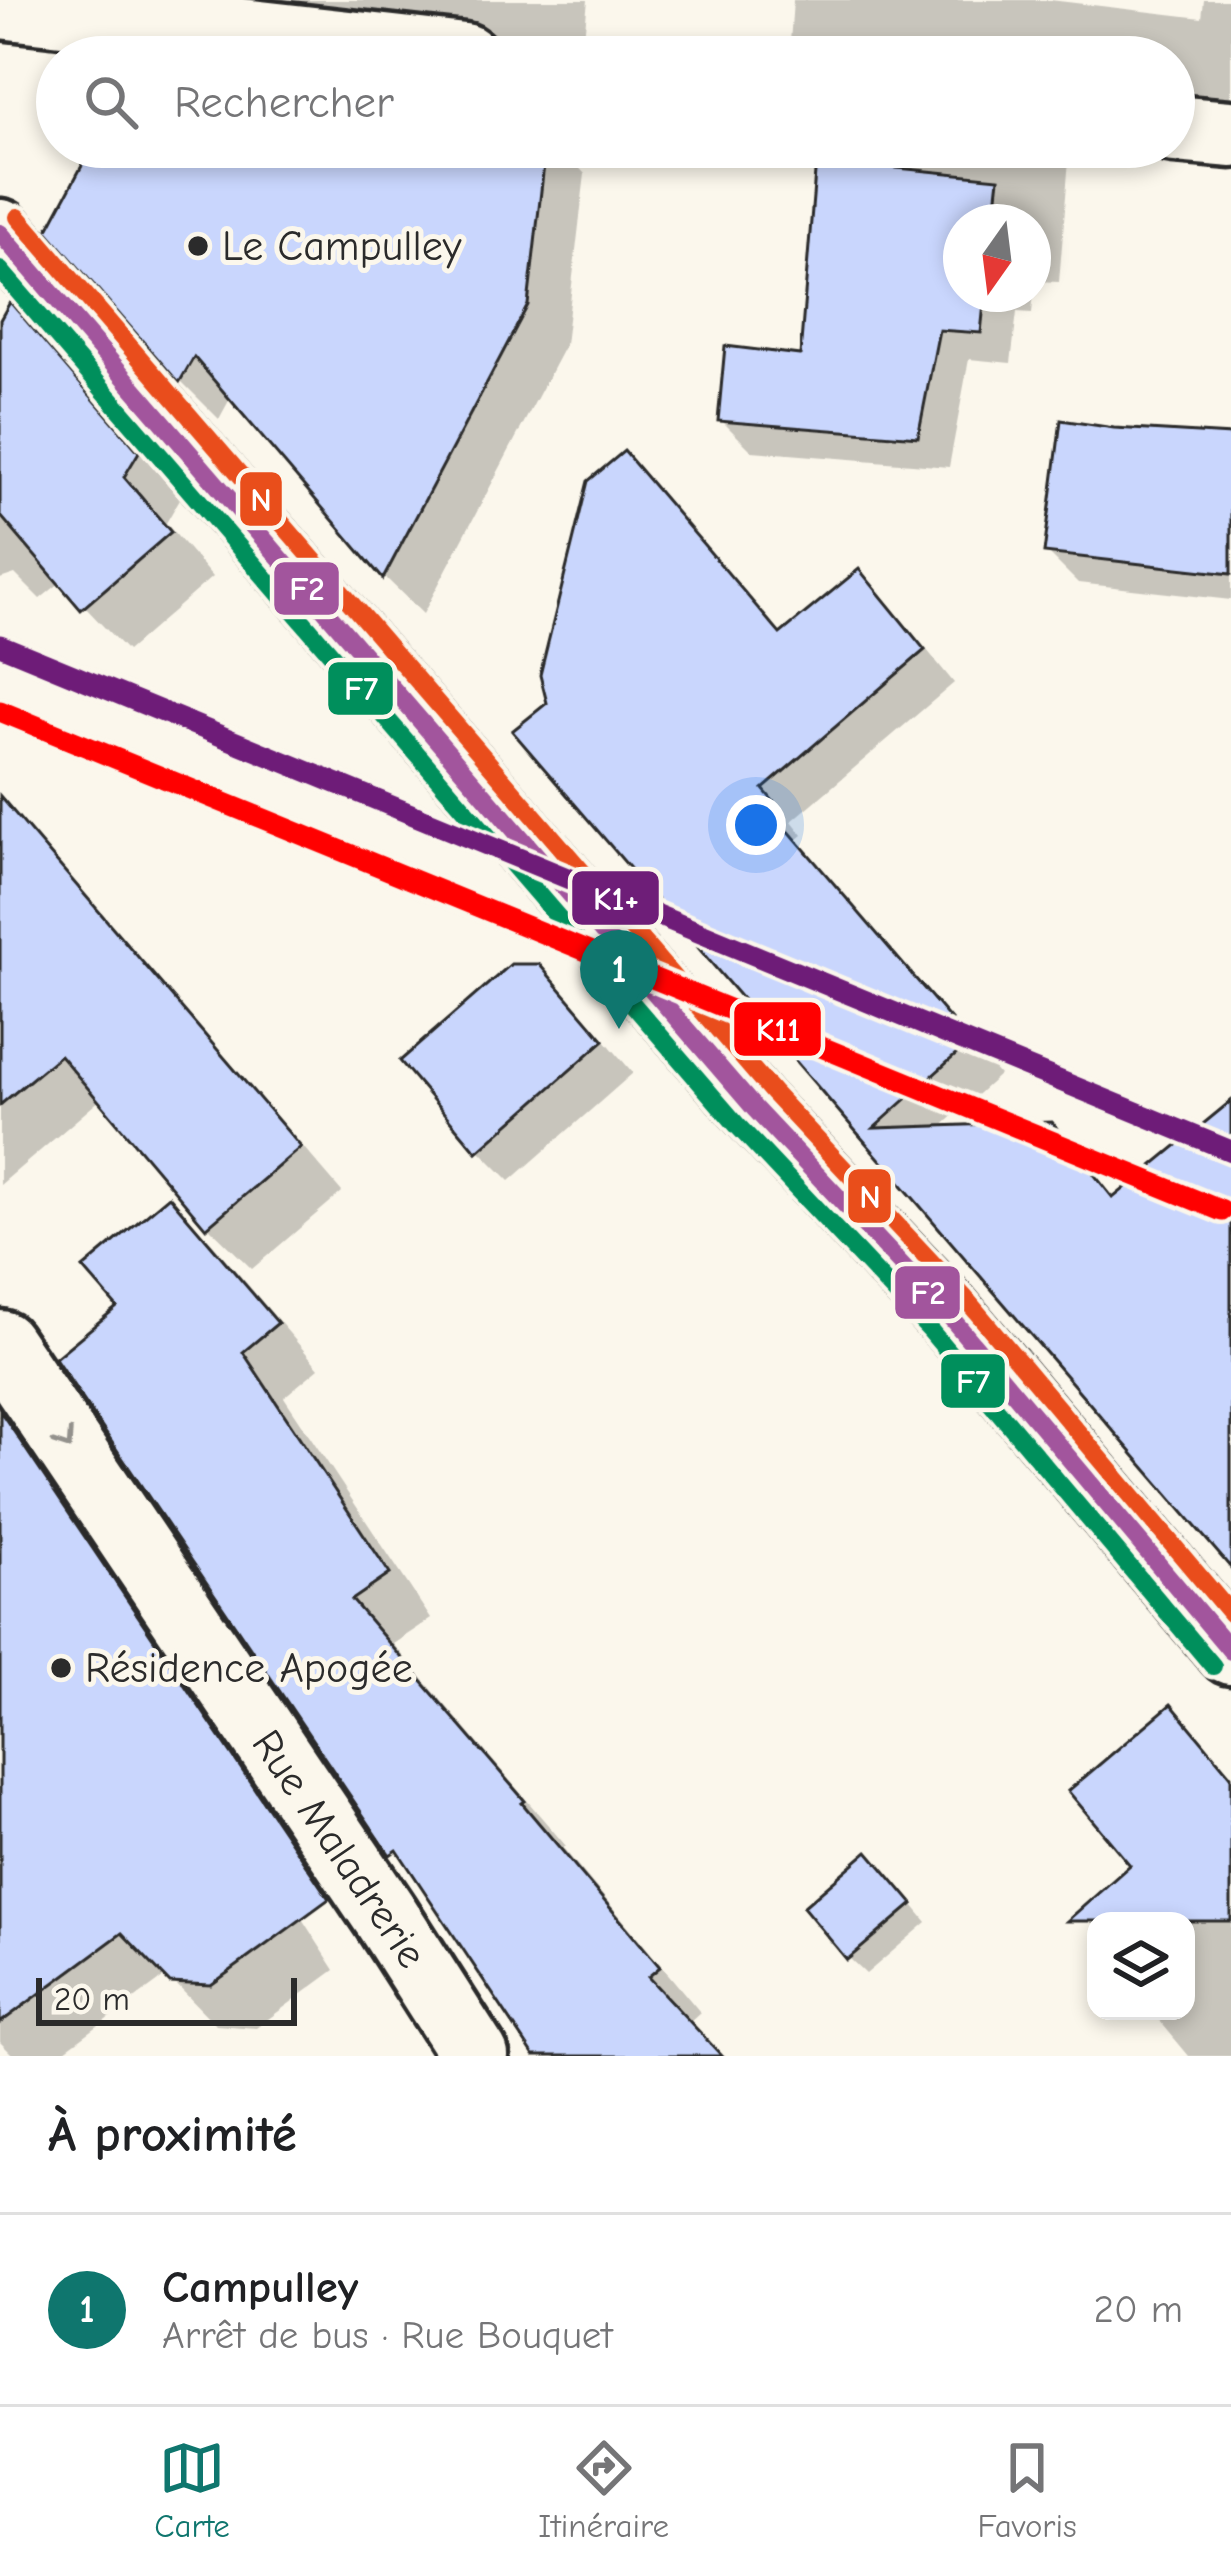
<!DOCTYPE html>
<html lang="fr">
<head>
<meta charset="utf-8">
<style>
	:root { --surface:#fff; --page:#f6f6f6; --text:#202124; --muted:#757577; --line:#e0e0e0; --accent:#0f766e }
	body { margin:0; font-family:"Comic Neue",sans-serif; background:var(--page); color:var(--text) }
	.controls { position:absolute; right:36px; bottom:36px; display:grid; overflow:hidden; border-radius:24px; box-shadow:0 6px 18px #0003 }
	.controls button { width:108px; height:108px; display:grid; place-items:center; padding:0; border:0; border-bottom:3px solid var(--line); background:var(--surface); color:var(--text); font:60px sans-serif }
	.compass { position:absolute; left:943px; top:204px; width:108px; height:108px; border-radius:50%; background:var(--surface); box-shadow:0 6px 18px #0003; rotate:194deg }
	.scale { position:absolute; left:36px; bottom:30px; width:261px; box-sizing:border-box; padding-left:12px; border:6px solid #2b2b2b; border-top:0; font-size:33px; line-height:42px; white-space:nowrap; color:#2b2b2b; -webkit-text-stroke:9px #fbf7ec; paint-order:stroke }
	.you { position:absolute; left:756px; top:825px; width:42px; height:42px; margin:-30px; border:9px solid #fff; border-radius:50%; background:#1a73e8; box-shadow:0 0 0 18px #1a73e833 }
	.badge { display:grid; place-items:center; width:78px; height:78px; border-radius:50%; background:var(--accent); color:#fff; font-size:39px; font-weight:700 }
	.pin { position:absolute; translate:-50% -99px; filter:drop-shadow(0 3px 6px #0008) }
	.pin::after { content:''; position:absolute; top:63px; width:42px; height:36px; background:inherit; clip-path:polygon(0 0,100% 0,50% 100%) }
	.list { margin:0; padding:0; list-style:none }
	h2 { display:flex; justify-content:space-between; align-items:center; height:156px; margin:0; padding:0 48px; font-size:51px }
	h2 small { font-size:39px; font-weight:400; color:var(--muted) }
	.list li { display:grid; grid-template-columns:78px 1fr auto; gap:36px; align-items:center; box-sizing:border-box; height:192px; padding:0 48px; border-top:3px solid var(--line) }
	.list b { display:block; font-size:45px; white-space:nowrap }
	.list p { margin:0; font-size:39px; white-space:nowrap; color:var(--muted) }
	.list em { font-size:39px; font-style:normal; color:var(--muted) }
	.icon { flex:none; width:66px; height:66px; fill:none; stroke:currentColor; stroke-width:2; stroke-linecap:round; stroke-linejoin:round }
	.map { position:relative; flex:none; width:1231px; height:2056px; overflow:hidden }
	.search { position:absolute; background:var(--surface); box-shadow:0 6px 18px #0003; left:36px; right:36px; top:36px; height:132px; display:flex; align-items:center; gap:30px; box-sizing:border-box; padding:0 42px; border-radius:66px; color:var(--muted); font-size:45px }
	.sheet { height:348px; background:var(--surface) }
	nav { display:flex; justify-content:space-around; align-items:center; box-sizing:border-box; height:168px; border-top:3px solid var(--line); background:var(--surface); font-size:33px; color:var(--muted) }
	nav a { display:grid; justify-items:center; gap:6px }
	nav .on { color:var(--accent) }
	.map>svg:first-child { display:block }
	.shadow { fill:#0003; fill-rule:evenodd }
	.building { fill:#c9d6fd; stroke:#2b2b2b; stroke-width:3 }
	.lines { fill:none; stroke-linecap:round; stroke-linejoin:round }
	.minor-casing { stroke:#2b2b2b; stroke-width:75 }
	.tertiary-casing { stroke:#2b2b2b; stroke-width:75 }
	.minor { stroke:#fbf7ec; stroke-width:66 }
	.tertiary { stroke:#fbf7ec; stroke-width:66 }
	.bus-1-casing { stroke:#fbf7ec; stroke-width:27 }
	.bus-2-casing { stroke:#fbf7ec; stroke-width:27 }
	.bus-3-casing { stroke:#fbf7ec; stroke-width:27 }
	.bus-1 { stroke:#a2559d; stroke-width:18 }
	.bus-2 { stroke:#008f5c; stroke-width:18 }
	.bus-3 { stroke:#e94e1b; stroke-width:18 }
	.rail-1-casing { stroke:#fbf7ec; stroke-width:30 }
	.rail-2-casing { stroke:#fbf7ec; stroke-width:30 }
	.rail-1 { stroke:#6e1e78; stroke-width:21 }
	.rail-2 { stroke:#f00; stroke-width:21 }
	.oneway { stroke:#93918c }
	.poi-dot { fill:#2b2b2b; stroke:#fbf7ec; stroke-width:4.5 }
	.labels { text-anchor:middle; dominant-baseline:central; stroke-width:10; stroke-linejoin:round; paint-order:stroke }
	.poi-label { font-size:42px; fill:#2b2b2b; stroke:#fbf7ec; text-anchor:start }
	.street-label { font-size:42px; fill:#2b2b2b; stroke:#fbf7ec }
	.line-badge { stroke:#fbf7ec; stroke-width:4.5 }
	.badge-label { font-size:33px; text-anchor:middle; font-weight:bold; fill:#fff }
</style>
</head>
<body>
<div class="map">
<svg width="1231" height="2056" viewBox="0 0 1231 2056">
	<rect width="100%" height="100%" fill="#fbf7ec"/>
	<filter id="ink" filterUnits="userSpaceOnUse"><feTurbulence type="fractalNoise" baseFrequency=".00833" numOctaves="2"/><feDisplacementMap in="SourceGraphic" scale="24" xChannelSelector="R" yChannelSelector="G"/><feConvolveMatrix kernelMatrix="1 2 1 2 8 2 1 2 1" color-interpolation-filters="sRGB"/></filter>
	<g filter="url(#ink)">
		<g class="shadow">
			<path d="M 86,0 L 588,0 L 582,57 L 504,57 L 109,12 Z"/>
			<path d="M 793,0 L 1050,0 L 1202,18 L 1204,0 L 1231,0 L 1231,124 L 1174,126 L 1174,57 L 789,57 Z"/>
			<path d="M 95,147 L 573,147 L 572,160 L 585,174 L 565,345 L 423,614 L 385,577 L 231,397 L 219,419 L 181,381 L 51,230 Z"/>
			<path d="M 820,147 L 1070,147 L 1059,282 L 1035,281 L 1032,313 L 1017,312 L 1011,363 L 969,359 L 949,467 L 752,451 L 721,420 L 803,359 ZM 961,222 L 1033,222 L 1033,294 L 961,294 Z"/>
			<path d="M 10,307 L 53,349 L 181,497 L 166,523 L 212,577 L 127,651 L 61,582 L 40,599 L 15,574 L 0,579 L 0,326 Z"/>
			<path d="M 1231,439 L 1231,600 L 1078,583 L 1047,552 Z"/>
			<path d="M 624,455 L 655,486 L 782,636 L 859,573 L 890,605 L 954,683 L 792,821 L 803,835 L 797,840 L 999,1075 L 939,1129 L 1051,1125 L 1078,1152 L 1072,1152 L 1120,1212 L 1231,1104 L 1231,1560 L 517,731 L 550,705 Z"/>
			<path d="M 0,795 L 342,1192 L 252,1269 L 208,1226 L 101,1099 L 0,1185 Z"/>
			<path d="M 537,967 L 570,999 L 633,1073 L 510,1181 L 479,1150 Z"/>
			<path d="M 169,1200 L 212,1243 L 319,1368 L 284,1397 L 431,1619 L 393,1644 L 566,1846 L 563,1848 L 700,2012 L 689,2022 L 721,2056 L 538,2056 L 121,1307 Z"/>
			<path d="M 0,1414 L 39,1453 L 234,1741 L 201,1762 L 335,1970 L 256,2028 L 216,2025 L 167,1975 L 57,2056 L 14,2056 L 0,2042 Z"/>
			<path d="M 1171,1709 L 1231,1773 L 1231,2056 L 1189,2056 L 1159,2020 L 1169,2011 L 1186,2011 L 1186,1921 L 1123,1921 Z"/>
			<path d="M 885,1871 L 927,1922 L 866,1974 L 849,1958 Z"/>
		</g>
		<g class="building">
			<path d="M 92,147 L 546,147 L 528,305 L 383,579 L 194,357 L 179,383 L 47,231 Z"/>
			<path d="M 816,160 L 999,178 L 994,222 L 961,222 L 961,294 L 985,294 L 981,333 L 939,330 L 918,437 L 718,421 L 725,346 L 800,355 Z"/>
			<path d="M 10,302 L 139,452 L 124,477 L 171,532 L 81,610 L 0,515 L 0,320 Z"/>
			<path d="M 1061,420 L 1114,428 L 1231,435 L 1231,574 L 1044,553 Z"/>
			<path d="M 624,451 L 780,634 L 859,569 L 925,650 L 763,789 L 774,802 L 768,807 L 970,1042 L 874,1128 L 1052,1122 L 1113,1198 L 1231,1101 L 1231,1568 L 512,731 L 547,703 L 540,675 L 588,481 Z"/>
			<path d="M 0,796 L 301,1147 L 206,1228 L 60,1055 L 0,1105 Z"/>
			<path d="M 511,964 L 539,964 L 604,1040 L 477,1152 L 400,1061 Z"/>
			<path d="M 169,1196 L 278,1323 L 243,1352 L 390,1574 L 352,1600 L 525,1801 L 522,1803 L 660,1967 L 648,1977 L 722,2056 L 534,2056 L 397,1850 L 390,1855 L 55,1358 L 117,1307 L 83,1268 Z"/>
			<path d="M 0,1411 L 329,1899 L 211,1985 L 170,1983 L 122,1933 L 0,2023 Z"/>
			<path d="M 1171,1704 L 1231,1776 L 1231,1921 L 1067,1921 L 1130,1865 L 1068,1791 Z"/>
			<path d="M 868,1851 L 913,1904 L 847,1960 L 803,1907 Z"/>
		</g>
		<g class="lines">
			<defs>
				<g id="minor">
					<path d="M 0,5 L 464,57"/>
					<path d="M 1174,129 L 1231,134"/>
					<path d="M 0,1344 L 385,1915 L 475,2056"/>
				</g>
				<path id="tertiary" d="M 0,233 L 755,1109 L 947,1313 L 1231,1651"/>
			</defs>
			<use href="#minor" class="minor-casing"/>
			<use href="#tertiary" class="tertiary-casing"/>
			<use href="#minor" class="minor"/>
			<use href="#tertiary" class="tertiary"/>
			<defs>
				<path id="bus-1" d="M 0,233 L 755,1109 L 947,1313 L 1231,1651"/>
				<path id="bus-2" d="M 0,270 L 737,1125 L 929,1329 L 1213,1666"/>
				<path id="bus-3" d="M 18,217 L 773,1093 L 965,1298 L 1231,1614"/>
			</defs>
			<use href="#bus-1" class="bus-1-casing"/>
			<use href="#bus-2" class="bus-2-casing"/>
			<use href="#bus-3" class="bus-3-casing"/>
			<use href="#bus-1" class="bus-1"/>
			<use href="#bus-2" class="bus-2"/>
			<use href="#bus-3" class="bus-3"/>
			<defs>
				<path id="rail-1" d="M 0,645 L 1231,1151"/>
				<path id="rail-2" d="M 0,711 L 1222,1211"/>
			</defs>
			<use href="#rail-1" class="rail-1-casing"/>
			<use href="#rail-2" class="rail-2-casing"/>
			<use href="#rail-1" class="rail-1"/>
			<use href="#rail-2" class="rail-2"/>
		</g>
		<defs><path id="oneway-chevron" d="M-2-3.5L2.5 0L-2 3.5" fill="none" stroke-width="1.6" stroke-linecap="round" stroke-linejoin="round" transform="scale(3)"/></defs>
		<use class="oneway" href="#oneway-chevron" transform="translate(65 1441) rotate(56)"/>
	</g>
	<g class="poi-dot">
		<circle cx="198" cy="246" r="12"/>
		<circle cx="61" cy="1668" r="12"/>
	</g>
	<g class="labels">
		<g class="poi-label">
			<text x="222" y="246">Le Campulley</text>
			<text x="85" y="1668">Résidence Apogée</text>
		</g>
		<g class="street-label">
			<text transform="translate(339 1849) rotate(56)">Rue Maladrerie</text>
		</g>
	</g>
	<g class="line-badge">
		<rect x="238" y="470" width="46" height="58" rx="12" fill="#e94e1b"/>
		<rect x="272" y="560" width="69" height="57" rx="12" fill="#a2559d"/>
		<rect x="326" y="660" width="69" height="57" rx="12" fill="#008f5c"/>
		<rect x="570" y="869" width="91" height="58" rx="12" fill="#6e1e78"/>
		<rect x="732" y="1000" width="91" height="58" rx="12" fill="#f00"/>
		<rect x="846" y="1167" width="47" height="58" rx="12" fill="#e94e1b"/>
		<rect x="893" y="1264" width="69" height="57" rx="12" fill="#a2559d"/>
		<rect x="939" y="1352" width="68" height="58" rx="12" fill="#008f5c"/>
	</g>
	<g class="badge-label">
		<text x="261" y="511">N</text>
		<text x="307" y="600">F2</text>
		<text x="361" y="700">F7</text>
		<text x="616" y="910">K1+</text>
		<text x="778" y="1041">K11</text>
		<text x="870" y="1208">N</text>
		<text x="928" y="1304">F2</text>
		<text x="973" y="1393">F7</text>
	</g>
</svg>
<div class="controls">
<button><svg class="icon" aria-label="layers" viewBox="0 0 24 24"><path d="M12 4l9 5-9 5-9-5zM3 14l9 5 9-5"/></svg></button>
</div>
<svg class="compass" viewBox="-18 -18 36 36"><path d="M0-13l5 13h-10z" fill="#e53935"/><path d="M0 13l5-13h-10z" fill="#757577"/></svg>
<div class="scale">20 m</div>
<div class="you"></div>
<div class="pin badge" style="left:619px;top:1029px">1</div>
<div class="search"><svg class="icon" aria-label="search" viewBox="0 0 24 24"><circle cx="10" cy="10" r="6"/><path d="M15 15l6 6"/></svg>Rechercher</div>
</div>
<section class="sheet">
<h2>À proximité<small></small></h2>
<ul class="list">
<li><span class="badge">1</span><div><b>Campulley</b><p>Arrêt de bus · Rue Bouquet</p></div><em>20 m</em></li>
</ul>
</section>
<nav>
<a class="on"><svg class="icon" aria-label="map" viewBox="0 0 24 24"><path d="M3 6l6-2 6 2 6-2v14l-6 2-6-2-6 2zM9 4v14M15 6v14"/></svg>Carte</a>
<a><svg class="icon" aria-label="directions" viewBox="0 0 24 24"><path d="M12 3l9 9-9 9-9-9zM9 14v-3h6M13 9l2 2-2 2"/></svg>Itinéraire</a>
<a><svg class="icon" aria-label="saved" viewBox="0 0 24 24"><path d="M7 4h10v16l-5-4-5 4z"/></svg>Favoris</a>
</nav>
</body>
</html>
